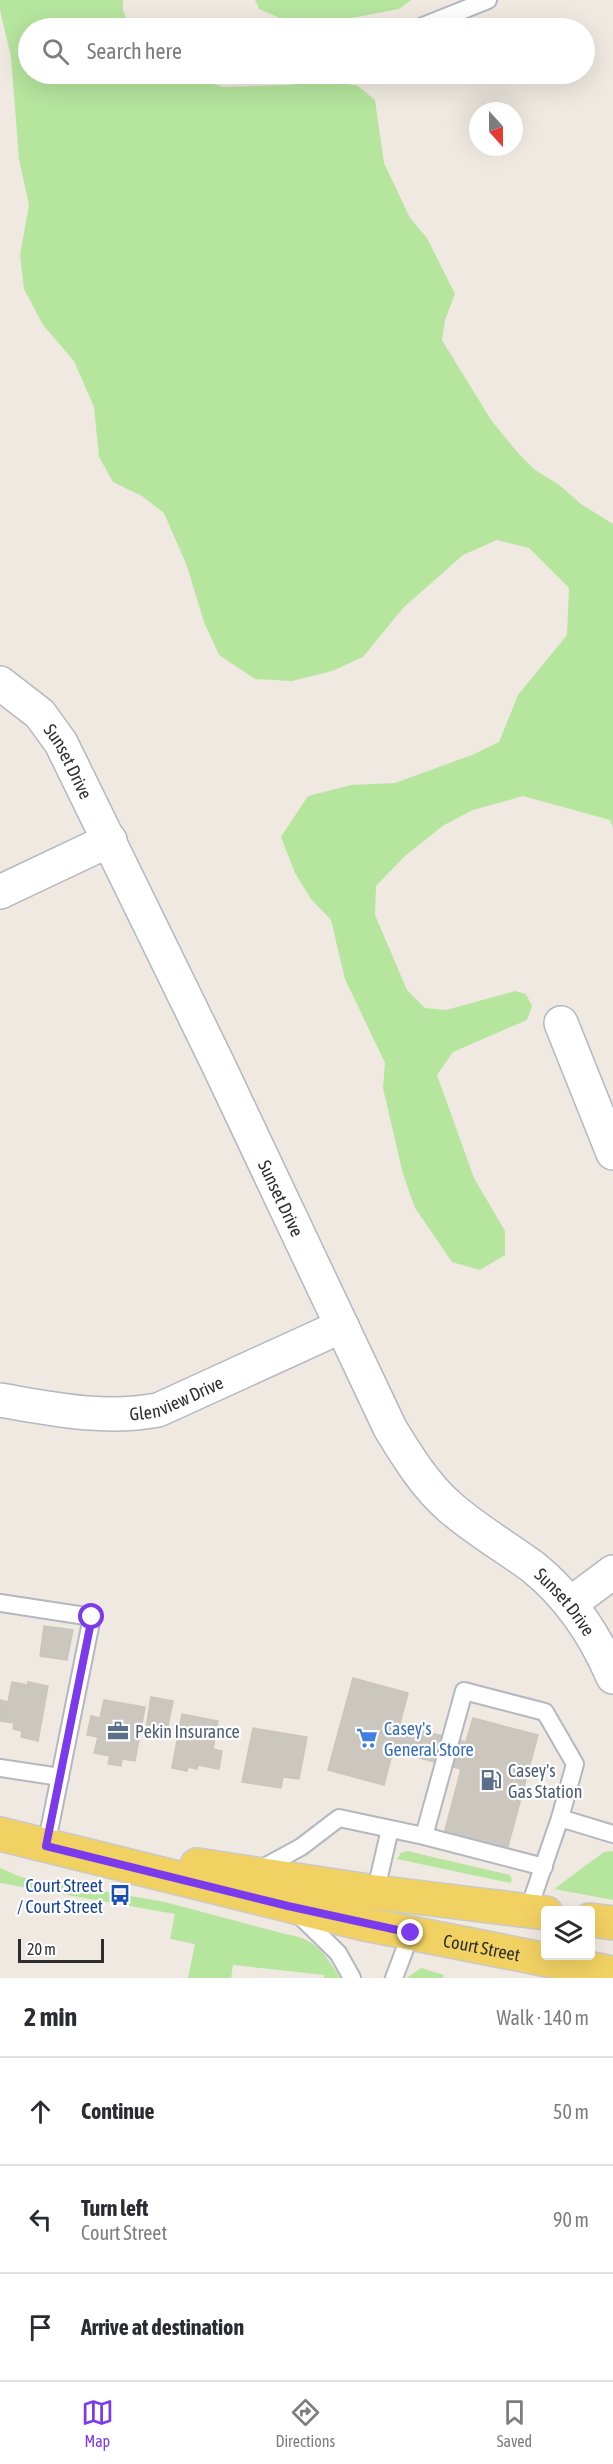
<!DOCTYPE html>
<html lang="en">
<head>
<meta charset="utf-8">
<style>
	:root { --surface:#fff; --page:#f2f2f3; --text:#2b2b33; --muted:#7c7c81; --line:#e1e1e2; --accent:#7c3aed }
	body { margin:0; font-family:"Asap Condensed",sans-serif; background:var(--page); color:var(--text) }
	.controls { position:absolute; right:18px; bottom:18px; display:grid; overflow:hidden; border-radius:6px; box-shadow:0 6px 24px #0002 }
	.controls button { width:54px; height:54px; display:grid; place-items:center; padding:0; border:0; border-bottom:2px solid var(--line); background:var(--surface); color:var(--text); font:30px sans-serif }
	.compass { position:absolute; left:469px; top:102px; width:54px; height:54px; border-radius:50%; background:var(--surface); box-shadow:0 6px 24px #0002; rotate:159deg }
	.scale { position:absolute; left:18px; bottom:15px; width:86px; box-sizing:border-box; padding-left:6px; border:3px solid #2e2e2e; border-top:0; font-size:16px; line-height:21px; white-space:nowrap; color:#2e2e2e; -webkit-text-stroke:4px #fff; paint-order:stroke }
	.stop { position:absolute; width:18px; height:18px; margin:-14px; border:4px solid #7c3aed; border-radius:50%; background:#fff }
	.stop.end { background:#7c3aed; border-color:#fff; box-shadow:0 2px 6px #0008 }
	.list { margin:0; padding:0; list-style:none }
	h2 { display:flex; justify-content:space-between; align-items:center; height:78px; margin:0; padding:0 24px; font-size:26px }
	h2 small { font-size:20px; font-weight:400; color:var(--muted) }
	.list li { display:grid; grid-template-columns:39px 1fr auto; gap:18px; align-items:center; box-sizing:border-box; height:108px; padding:0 24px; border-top:2px solid var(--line) }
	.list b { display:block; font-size:22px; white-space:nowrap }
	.list p { margin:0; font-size:20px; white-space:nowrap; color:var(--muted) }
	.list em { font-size:20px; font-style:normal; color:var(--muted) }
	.icon { flex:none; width:33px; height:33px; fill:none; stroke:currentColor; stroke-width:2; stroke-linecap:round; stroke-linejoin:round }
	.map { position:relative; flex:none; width:613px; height:1978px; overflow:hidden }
	.search { position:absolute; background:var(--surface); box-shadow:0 6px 24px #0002; left:18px; right:18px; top:18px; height:66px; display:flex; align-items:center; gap:15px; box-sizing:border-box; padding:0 21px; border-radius:33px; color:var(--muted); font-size:22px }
	.sheet { height:402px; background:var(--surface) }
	nav { display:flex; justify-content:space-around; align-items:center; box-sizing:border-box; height:84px; border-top:2px solid var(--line); background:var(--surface); font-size:16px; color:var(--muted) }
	nav a { display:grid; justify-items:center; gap:3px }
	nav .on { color:var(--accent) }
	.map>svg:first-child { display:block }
	.green { fill:#b6e59e }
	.building { fill:#cbc7bf; stroke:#cbc5ba; stroke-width:1.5 }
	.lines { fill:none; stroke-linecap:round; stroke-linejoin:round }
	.service-casing { stroke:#b4b7c1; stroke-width:20 }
	.minor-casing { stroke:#b4b7c1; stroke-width:36 }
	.tertiary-casing { stroke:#b4b7c1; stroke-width:36 }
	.primary-casing { stroke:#c9c9c9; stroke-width:36 }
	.service { stroke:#fff; stroke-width:16 }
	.minor { stroke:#fff; stroke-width:33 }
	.tertiary { stroke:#fff; stroke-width:33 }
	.primary { stroke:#f2d163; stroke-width:33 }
	.route { stroke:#7c3aed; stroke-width:8 }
	.labels { text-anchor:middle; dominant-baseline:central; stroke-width:4.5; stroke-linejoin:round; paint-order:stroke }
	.street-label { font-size:18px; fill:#2e2e2e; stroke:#fff }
	.shop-label { font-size:18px; fill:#366cbe; stroke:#fff; text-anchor:start }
	.service-label { font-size:18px; fill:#4e5e75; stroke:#fff; text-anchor:start }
	.transit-label { font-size:18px; fill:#164399; stroke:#fff; text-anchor:end }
</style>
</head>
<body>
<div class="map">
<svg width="613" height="1978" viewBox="0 0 613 1978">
	<rect width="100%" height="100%" fill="#efe9e1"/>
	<g class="green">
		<path d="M 0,0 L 123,0 L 123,10 L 130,28 L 28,28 L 28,74 L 182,74 L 223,87 L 289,85 L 334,81 L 358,86 L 375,100 L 384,163 L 410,218 L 427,238 L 455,294 L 445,320 L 442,340 L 491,420 L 518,453 L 535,470 L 558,484 L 581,504 L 613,524 L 613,828 L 610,820 L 523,796 L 473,810 L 444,825 L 405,856 L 376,886 L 375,915 L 407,990 L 425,1008 L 446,1010 L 515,991 L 526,994 L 532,1006 L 527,1020 L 453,1052 L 437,1075 L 474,1178 L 505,1231 L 505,1255 L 480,1270 L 452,1262 L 415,1208 L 403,1174 L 383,1088 L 385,1063 L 345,979 L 331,920 L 311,899 L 295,873 L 281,837 L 308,796 L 351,785 L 395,783 L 472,755 L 499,742 L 518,695 L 567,635 L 569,588 L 529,548 L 497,540 L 463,555 L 403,608 L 363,657 L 332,671 L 292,681 L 255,679 L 219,655 L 204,622 L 187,566 L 164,513 L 142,496 L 113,482 L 99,457 L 94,407 L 74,361 L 43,325 L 24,289 L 20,255 L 29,205 L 19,159 L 11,57 L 0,10 Z"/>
		<path d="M 255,0 L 411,0 L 399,9 L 346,19 L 304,22 L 282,19 L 259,9 Z"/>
		<path d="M 407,1851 L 510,1875 L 512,1880 L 510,1883 L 397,1859 L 401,1853 Z"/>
		<path d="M 613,1851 L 613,1900 L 554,1889 L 604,1852 Z"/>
		<path d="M 0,1868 L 21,1877 L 165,1902 L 285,1934 C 315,1938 325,1953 340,1978 L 324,1978 L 324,1975 L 233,1965 L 231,1978 L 188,1978 L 195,1944 L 170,1939 L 175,1914 L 0,1883 Z"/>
		<path d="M 421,1968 L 444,1975 L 443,1978 L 407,1978 Z"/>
	</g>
	<g class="building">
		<path d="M 44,1626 L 73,1630 L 67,1660 L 40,1656 Z"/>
		<path d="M 353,1678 L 408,1693 L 384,1785 L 328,1770 Z"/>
		<path d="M 12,1682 L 28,1685 L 28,1682 L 48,1686 L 38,1741 L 21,1737 L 22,1731 L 13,1729 L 14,1723 L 0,1721 L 0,1700 L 8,1702 Z"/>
		<path d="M 151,1697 L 173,1701 L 166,1736 L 161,1735 L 162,1732 L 146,1729 Z"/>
		<path d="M 104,1700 L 145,1707 L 135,1761 L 122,1759 L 121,1766 L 108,1764 L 110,1756 L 94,1753 L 98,1737 L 87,1735 L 91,1716 L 100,1718 Z"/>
		<path d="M 182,1714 L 218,1721 L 213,1749 L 222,1751 L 219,1769 L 198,1765 L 197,1769 L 188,1767 L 187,1771 L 172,1768 Z"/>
		<path d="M 473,1718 L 538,1735 L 507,1850 L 444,1834 L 461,1769 L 393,1751 L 400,1725 L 466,1742 Z"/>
		<path d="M 253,1728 L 307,1737 L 299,1779 L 283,1777 L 281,1788 L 242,1782 Z"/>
	</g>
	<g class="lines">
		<defs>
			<g id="service">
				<path d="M 418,28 L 488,0"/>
				<path d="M 0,1603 L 92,1617 L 46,1846"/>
				<path d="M 0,1768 L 60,1777"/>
				<path d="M 424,1836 L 544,1867"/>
				<path d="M 257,1871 L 301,1847 L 339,1818 L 424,1836 L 464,1691 L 545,1712 L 575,1764 L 560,1818 L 613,1834"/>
				<path d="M 374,1898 L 390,1829"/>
				<path d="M 528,1911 L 560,1818"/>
				<path d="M 299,1915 L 338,1953 L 352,1978"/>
				<path d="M 394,1978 L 411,1933"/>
			</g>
			<g id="minor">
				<path d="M 0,892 L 110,840"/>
				<path d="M 561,1023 L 613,1153"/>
				<path id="s1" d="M 0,1400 C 53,1409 104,1420 158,1410 L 342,1326"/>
				<path d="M 570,1604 L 613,1572"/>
			</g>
			<g id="tertiary">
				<path id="s2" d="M 0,683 L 40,714 L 61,743 L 217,1062 L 390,1428 C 407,1456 426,1487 451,1508 C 476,1530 506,1547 533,1567 C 569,1596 595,1635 613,1677"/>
			</g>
			<g id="primary">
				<path id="s3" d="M 0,1834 L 360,1923 L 613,1973"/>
				<path d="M 197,1865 L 375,1892 L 546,1913"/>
				<path d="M 590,1920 L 613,1923"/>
			</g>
		</defs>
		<use href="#service" class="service-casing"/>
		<use href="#minor" class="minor-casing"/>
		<use href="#tertiary" class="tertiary-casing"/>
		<use href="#primary" class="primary-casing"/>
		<use href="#service" class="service"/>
		<use href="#minor" class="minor"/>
		<use href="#tertiary" class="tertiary"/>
		<use href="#primary" class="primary"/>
	</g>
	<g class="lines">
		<path class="route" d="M 92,1617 L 46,1846 L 288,1906 L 411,1933"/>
	</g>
	<defs>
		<symbol id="office-bare" viewBox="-9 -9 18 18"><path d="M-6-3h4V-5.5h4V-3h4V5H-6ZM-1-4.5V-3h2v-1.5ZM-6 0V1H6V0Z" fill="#5c6f8a" stroke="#fff" stroke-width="2.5" paint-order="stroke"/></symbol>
		<symbol id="supermarket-bare" viewBox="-9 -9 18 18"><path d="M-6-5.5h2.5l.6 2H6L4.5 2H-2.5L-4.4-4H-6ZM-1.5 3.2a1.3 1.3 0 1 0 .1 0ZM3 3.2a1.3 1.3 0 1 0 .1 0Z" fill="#3f7fe0" stroke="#fff" stroke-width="2.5" paint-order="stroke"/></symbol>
		<symbol id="fuel-bare" viewBox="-9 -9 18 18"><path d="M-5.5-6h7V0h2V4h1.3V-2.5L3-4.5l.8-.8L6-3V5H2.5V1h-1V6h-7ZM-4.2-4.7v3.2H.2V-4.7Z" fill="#5c6f8a" stroke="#fff" stroke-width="2.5" paint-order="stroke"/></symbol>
		<symbol id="bus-bare" viewBox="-9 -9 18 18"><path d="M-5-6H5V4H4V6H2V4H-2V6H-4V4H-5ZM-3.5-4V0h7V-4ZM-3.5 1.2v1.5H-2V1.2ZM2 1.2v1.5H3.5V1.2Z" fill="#1a4fb4" stroke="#fff" stroke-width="2.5" paint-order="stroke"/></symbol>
	</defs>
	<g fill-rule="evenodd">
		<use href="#office-bare" x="103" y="1716" width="30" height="30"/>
		<use href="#supermarket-bare" x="352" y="1723" width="30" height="30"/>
		<use href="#fuel-bare" x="476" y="1765" width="30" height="30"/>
		<use href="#bus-bare" x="105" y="1880" width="30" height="30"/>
	</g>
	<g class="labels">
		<g class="street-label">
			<text stroke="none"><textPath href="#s2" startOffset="106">Sunset Drive</textPath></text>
			<text stroke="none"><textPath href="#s2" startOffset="592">Sunset Drive</textPath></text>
			<text stroke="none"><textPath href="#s1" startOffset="180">Glenview Drive</textPath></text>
			<text stroke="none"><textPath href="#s2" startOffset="1096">Sunset Drive</textPath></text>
			<text stroke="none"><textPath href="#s3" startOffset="495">Court Street</textPath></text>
		</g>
		<g class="shop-label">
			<text x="384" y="1728">Casey's<tspan x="384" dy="21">General Store</tspan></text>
		</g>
		<g class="service-label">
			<text x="135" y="1731">Pekin Insurance</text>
			<text x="508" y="1770">Casey's<tspan x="508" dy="21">Gas Station</tspan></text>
		</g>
		<g class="transit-label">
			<text x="103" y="1885">Court Street<tspan x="103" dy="21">/ Court Street</tspan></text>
		</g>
	</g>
</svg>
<div class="controls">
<button><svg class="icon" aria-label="layers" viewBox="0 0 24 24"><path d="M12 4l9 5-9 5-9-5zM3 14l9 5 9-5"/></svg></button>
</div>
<svg class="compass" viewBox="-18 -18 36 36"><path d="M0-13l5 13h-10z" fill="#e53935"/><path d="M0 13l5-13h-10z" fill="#7c7c81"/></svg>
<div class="scale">20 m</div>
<div class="stop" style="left:92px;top:1617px"></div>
<div class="stop end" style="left:411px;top:1933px"></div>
<div class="search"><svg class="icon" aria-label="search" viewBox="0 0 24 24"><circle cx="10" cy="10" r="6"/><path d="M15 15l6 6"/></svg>Search here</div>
</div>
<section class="sheet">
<h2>2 min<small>Walk · 140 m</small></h2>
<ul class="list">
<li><svg class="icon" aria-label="ahead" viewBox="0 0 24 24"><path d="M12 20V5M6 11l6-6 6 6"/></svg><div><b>Continue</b></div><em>50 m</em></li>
<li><svg class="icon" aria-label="left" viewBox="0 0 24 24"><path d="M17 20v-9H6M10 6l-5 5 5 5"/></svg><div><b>Turn left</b><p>Court Street</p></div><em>90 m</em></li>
<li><svg class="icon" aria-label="arrive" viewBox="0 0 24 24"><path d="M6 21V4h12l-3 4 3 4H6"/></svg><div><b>Arrive at destination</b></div></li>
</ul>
</section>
<nav>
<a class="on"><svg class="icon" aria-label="map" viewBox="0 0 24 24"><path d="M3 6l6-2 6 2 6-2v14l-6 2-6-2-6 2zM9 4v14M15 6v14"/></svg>Map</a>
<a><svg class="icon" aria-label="directions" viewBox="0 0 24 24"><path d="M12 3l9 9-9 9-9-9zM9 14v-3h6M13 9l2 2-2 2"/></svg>Directions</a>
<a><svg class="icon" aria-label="saved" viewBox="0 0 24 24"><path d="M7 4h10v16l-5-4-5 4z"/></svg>Saved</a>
</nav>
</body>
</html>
